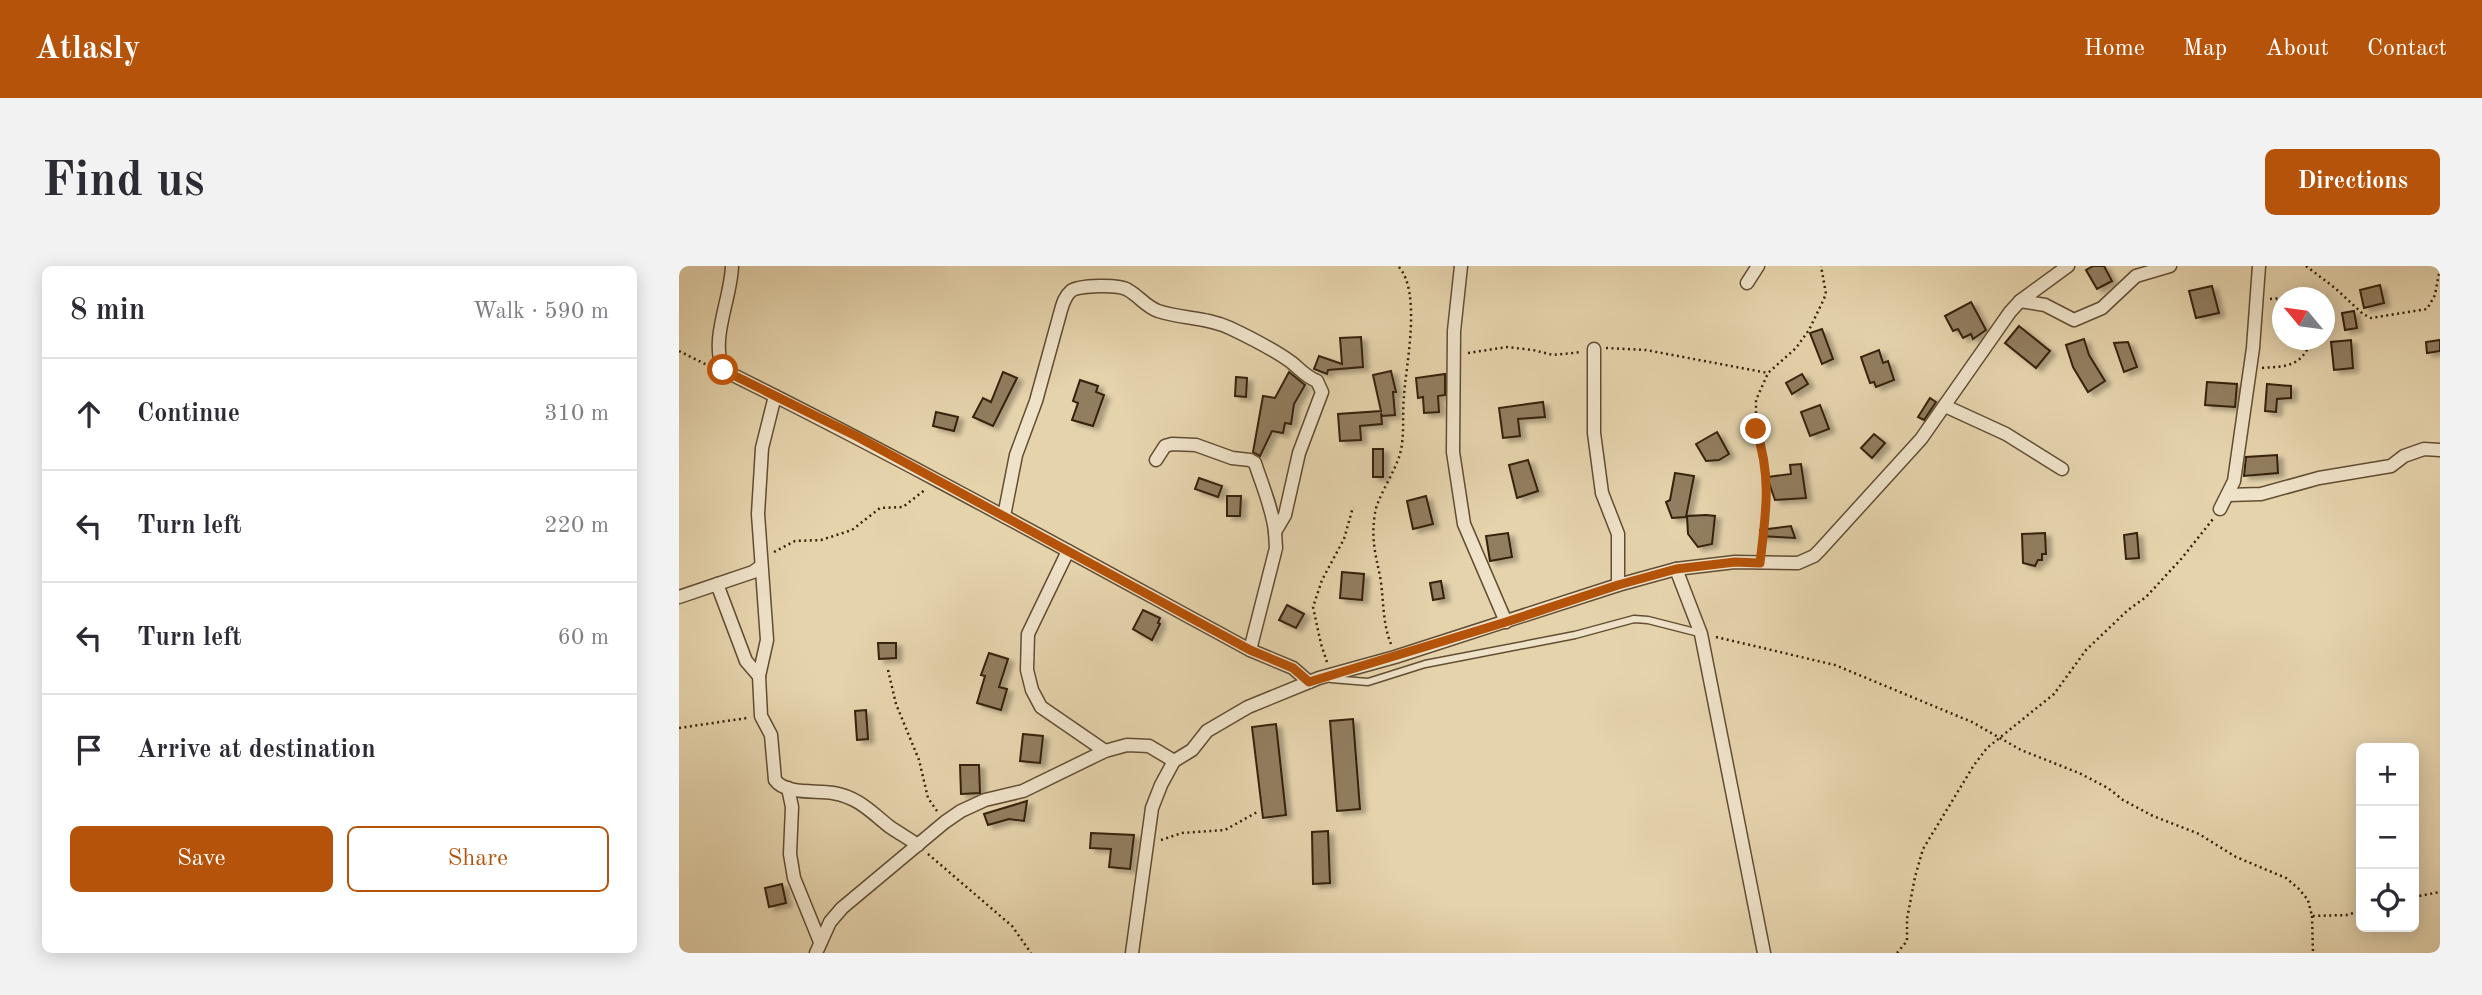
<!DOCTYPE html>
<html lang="en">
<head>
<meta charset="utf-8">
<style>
	:root { --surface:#fff; --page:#f2f2f3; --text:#2b2b33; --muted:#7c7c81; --line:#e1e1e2; --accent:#b45309 }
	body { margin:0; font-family:"Old Standard TT",serif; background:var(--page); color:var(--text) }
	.controls { position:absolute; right:21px; bottom:21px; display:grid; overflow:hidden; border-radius:10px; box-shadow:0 4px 18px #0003 }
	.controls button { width:63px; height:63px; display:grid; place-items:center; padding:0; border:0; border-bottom:2px solid var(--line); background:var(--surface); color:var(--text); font:35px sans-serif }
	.compass { position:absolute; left:1593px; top:21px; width:63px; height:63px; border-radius:50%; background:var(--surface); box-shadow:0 4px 18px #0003; rotate:299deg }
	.stop { position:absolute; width:21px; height:21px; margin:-16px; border:5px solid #b45309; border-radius:50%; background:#fff }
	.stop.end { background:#b45309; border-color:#fff; box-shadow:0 2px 7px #0008 }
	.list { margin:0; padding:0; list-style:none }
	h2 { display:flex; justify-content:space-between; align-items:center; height:91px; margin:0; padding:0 28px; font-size:30px }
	h2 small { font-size:23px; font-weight:400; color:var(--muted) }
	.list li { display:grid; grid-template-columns:46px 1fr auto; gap:21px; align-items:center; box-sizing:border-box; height:112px; padding:0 28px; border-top:2px solid var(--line) }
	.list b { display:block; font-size:26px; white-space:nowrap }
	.list em { font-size:23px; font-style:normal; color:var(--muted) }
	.actions { display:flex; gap:14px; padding:21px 28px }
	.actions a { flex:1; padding:16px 0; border:2px solid var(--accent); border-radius:10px; text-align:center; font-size:24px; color:var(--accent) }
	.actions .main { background:var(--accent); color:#fff }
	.icon { flex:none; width:38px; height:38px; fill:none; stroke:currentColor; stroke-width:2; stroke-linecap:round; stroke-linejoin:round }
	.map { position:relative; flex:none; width:1761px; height:687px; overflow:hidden; border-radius:10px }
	header { display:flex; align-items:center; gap:42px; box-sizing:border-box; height:98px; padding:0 35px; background:var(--accent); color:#fff }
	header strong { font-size:33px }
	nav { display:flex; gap:38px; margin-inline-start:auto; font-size:24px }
	.intro { display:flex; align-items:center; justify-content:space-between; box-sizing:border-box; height:168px; padding:0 42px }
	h1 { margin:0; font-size:49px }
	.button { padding:18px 32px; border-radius:10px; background:var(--accent); color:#fff; font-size:24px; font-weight:700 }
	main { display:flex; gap:42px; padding:0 42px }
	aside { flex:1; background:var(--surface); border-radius:10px; box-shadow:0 4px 18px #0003 }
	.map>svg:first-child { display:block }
	.building { fill:#917d5e; stroke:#36200a; stroke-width:2; filter:url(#shadow) }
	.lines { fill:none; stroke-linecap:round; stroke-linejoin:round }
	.lane-casing { stroke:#624d32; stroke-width:9 }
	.street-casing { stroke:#624d32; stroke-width:15 }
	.path { stroke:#36200a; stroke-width:2.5; stroke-dasharray:2 3.5; stroke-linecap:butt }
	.lane { stroke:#eee2c9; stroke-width:6 }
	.street { stroke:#eee2c9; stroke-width:12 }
	.route { stroke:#b45309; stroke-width:9 }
</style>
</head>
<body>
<header>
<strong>Atlasly</strong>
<nav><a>Home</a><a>Map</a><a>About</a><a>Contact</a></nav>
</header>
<div class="intro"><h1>Find us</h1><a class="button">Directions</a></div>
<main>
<aside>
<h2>8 min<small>Walk · 590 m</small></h2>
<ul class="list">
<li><svg class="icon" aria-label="ahead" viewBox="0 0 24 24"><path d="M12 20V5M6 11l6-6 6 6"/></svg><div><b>Continue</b></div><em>310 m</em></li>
<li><svg class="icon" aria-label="left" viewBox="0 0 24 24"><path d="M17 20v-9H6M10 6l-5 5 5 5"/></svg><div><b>Turn left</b></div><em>220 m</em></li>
<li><svg class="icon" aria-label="left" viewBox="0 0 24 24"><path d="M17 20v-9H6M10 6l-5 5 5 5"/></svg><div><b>Turn left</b></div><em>60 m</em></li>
<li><svg class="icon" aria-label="arrive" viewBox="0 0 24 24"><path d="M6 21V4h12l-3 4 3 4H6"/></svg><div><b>Arrive at destination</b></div></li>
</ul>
<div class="actions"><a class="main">Save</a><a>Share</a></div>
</aside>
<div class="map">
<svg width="1761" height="687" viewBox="0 0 1761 687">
	<defs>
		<filter id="shadow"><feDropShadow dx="5.5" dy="3.5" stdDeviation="2" flood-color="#0004"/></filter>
	</defs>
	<rect width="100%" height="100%" fill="#e5d3ac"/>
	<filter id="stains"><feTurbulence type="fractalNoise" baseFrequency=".00286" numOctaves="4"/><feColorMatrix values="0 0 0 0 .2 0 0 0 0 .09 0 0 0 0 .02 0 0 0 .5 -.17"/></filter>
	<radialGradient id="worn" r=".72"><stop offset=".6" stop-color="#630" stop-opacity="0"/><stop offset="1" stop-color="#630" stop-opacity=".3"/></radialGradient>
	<g class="building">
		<path d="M 1414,0 L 1425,0 L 1433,15 L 1418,23 L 1407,4 Z"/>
		<path d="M 1701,19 L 1705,37 L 1685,42 L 1681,24 Z"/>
		<path d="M 1533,20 L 1540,47 L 1517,52 L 1510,25 Z"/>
		<path d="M 1292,36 L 1307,64 L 1294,73 L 1292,68 L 1284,72 L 1279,63 L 1274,65 L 1266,50 Z"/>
		<path d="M 1675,45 L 1678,62 L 1666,64 L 1663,47 Z"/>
		<path d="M 1340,60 L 1371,85 L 1357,102 L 1326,77 Z"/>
		<path d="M 1143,63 L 1154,93 L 1143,98 L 1131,67 Z"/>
		<path d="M 682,71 L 684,101 L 649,104 L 648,108 L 635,103 L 640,90 L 663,98 L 661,72 Z"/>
		<path d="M 1405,73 L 1410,89 L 1426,115 L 1409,126 L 1394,101 L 1387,79 Z"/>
		<path d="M 1672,74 L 1674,102 L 1655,104 L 1652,76 Z"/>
		<path d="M 1761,74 L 1761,85 L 1748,87 L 1747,76 Z"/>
		<path d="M 1449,76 L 1458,101 L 1445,106 L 1435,77 Z"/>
		<path d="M 1200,84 L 1204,97 L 1209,95 L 1215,114 L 1197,121 L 1195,116 L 1191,117 L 1182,91 Z"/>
		<path d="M 712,105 L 717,126 L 714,126 L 716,149 L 703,150 L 702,147 L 703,158 L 681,160 L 682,174 L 661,175 L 659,148 L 702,145 L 694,109 Z"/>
		<path d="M 324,106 L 338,112 L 314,160 L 294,151 L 304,132 L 312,136 Z"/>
		<path d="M 610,106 L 626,119 L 615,138 L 612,158 L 606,157 L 604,167 L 593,165 L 581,190 L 574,186 L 584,130 L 596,132 Z"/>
		<path d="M 766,108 L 766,129 L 759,130 L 760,146 L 745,147 L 744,131 L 739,132 L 737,112 Z"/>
		<path d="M 1123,108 L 1129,118 L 1113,128 L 1107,117 Z"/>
		<path d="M 557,111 L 568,112 L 567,131 L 556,130 Z"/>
		<path d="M 401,114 L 419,120 L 417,126 L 425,129 L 414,160 L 393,154 L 399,137 L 394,135 Z"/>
		<path d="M 1528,116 L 1558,118 L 1556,141 L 1526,139 Z"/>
		<path d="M 1588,118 L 1612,120 L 1612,132 L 1598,133 L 1597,146 L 1586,145 Z"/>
		<path d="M 1251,132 L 1257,136 L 1245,154 L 1239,151 Z"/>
		<path d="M 864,136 L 866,151 L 839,153 L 841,170 L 824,172 L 820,142 Z"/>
		<path d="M 1141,139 L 1150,163 L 1131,170 L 1122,146 Z"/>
		<path d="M 257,146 L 279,151 L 275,165 L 254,160 Z"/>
		<path d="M 1038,166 L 1050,188 L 1040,194 L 1027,195 L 1017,178 Z"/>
		<path d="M 1195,168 L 1206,177 L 1193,192 L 1182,182 Z"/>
		<rect x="694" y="183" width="10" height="28"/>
		<path d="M 1598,189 L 1599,207 L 1565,210 L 1567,191 Z"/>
		<path d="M 849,194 L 859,225 L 838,232 L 830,199 Z"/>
		<path d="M 1122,198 L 1127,232 L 1096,234 L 1088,211 L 1112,208 L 1111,199 Z"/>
		<path d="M 996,207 L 1015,210 L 1007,251 L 993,252 L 987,236 L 991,234 Z"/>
		<path d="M 520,212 L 543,220 L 539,231 L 516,223 Z"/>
		<path d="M 548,230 L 562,230 L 561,250 L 548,250 Z"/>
		<path d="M 747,230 L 754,258 L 734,263 L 728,235 Z"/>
		<path d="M 1027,249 L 1036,250 L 1033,278 L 1019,281 L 1009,268 L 1008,250 Z"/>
		<path d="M 1112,260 L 1116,272 L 1081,270 L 1081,264 Z"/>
		<path d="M 829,267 L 833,291 L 811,295 L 807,270 Z"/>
		<path d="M 1366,267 L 1367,288 L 1363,288 L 1363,294 L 1359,294 L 1356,300 L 1344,297 L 1343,268 Z"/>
		<path d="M 1458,267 L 1460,292 L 1447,293 L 1445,269 Z"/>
		<path d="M 663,306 L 685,308 L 683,334 L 661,332 Z"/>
		<path d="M 762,315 L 765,332 L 754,334 L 751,317 Z"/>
		<path d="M 608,339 L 625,348 L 617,362 L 600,354 Z"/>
		<path d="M 464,344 L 481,352 L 479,357 L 481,358 L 473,374 L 454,363 Z"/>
		<path d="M 199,377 L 217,377 L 217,392 L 200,393 Z"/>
		<path d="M 310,387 L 329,393 L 320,421 L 328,423 L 322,444 L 298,437 L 306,410 L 302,409 Z"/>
		<path d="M 187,444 L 189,473 L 178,474 L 176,445 Z"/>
		<path d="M 674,453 L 681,543 L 658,545 L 651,455 Z"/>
		<path d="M 597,458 L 607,549 L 584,552 L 573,461 Z"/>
		<path d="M 344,468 L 364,470 L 361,497 L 341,495 Z"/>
		<path d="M 281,499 L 300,499 L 301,527 L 282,528 Z"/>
		<path d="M 348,535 L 345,555 L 330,553 L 309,559 L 305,548 Z"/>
		<path d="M 649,565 L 651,617 L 634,618 L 633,566 Z"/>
		<path d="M 412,567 L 455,569 L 451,603 L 430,601 L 432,583 L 411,582 Z"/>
		<path d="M 103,618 L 107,637 L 90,641 L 86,622 Z"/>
	</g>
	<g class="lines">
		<defs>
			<path id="lane" d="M 652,413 L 689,416 L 746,398 L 896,369 L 955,353 L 969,354 L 1020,367"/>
			<g id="street">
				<path d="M 53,0 C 52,33 31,72 44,104 C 222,192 396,289 571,384 L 614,402 L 630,416"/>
				<path d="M 782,0 L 775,65 L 774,186 L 785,258 L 827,356"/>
				<path d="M 1068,17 L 1079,0"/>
				<path d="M 1341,35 L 1366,39 L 1395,54 L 1423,42 L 1457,10 L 1491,0"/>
				<path d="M 915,83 L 915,167 L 923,227 L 939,268 L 939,319"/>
				<path d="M 1266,140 L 1327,168 L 1383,203"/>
				<path d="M 477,194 L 486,180 L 493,178 L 517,179 L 553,192 L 571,194 L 576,197 C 583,219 594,244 596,266"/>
				<path d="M 1549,229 L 1582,228 L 1640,212 L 1712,200 L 1725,190 L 1745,183 L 1761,184"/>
				<path d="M 1541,243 L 1555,215 L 1574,82 L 1580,0"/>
				<path d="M 325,250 L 337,189 L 357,135 L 382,44 C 384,37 386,30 392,25 C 400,19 440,18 449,24 C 460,30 466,40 479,45 C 503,53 528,51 551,62 C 572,72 594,83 612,96 C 621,103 627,111 638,115 L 643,126 L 620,187 L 606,249 L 596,266 L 597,282 L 571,384"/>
				<path d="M 389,285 L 349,368 L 348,404 L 353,424 L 362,441 L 426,485"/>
				<path d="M 997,303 L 1022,368 L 1085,687"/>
				<path d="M 38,318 L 67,395 L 80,410 L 82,450 L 92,469 L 96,514 C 107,529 137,524 154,527 C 179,531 192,546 211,561 C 220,567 230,573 239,579"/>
				<path d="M 0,331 L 74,306 L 81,301"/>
				<path d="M 80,410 L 88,374 L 79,248 L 83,182 L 96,130"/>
				<path d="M 109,522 L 113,541 L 111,588 L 115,612 L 141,676"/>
				<path d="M 137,687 L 151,656 L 163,642 L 266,556 L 282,545 L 306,534 L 344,525 L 426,485 L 448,479 L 470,480 L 495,495"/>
				<path d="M 453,687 L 473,542 L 482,519 L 495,495 L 513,484 L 528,465 L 569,441 L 640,412 L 716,391 L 939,319 L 997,303 L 1056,296 L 1119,297 L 1135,290 L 1141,284 L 1242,173 L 1331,46 L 1341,35 L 1389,0"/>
			</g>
		</defs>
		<use href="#lane" class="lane-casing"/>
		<use href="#street" class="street-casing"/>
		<g class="path">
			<path d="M 1627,0 L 1656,22 L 1684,48 L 1692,52 L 1748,43 L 1756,29 L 1761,2"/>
			<path d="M 1610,32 L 1626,32"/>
			<path d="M 1591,33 L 1604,32"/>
			<path d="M 927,82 L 967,84 L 1089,107"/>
			<path d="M 0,85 L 30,100"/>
			<path d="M 789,87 L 828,81 L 854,84 L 874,89 L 903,86"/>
			<path d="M 1583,102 C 1610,100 1621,101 1633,74"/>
			<path d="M 1083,283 L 1089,226 L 1085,188 L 1077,163 L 1077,134 L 1089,107 L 1117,82 L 1130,64 L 1143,37 L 1147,28 L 1142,0"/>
			<path d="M 95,286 L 116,275 L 142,274 L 173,264 L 201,242 L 224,241 L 247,223"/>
			<path d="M 1037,371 L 1156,399 L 1293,456 L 1342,484 L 1400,507 L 1429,522 L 1444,534 L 1474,550 L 1520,568 L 1557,591 L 1607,612 L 1620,623 L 1629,634 L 1633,650 L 1669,649 L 1682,644"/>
			<path d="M 712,378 C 703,356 705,333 701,310 C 696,287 692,271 696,247 C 698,232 716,206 721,188 C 726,170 723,149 725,130 C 727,98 743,25 719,0"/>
			<path d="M 648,396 L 642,378 L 634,341 L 643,314 L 665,273 L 674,241"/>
			<path d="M 209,404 L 217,438 L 240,494 L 249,532 L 258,545"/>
			<path d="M 0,462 L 68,452"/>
			<path d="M 482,574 L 503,567 L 546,564 L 580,545"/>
			<path d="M 249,588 L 333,660 L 352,687"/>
			<path d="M 1735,631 L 1761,626"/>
			<path d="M 1633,650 L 1634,687"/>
			<path d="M 1218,687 L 1228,675 L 1228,653 L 1236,611 L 1244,583 L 1295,499 L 1308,482 L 1375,428 L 1407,384 L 1449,344 L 1467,331 L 1503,292 L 1534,253"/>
		</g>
		<use href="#lane" class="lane"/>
		<use href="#street" class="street"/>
	</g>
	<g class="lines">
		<path class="route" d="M 44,104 L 177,170 L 571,384 L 614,402 L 630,416 L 827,356 L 939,319 L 997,303 L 1056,296 L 1081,297 C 1087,246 1093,212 1077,163"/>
	</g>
	<rect width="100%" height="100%" filter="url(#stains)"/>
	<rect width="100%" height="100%" fill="url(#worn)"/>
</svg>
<div class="controls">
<button>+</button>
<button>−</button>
<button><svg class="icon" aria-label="locate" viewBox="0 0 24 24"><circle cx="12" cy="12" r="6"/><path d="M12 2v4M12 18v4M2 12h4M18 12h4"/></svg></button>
</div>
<svg class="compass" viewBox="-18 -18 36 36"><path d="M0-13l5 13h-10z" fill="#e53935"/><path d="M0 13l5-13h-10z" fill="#7c7c81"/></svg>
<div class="stop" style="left:44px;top:104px"></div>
<div class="stop end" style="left:1077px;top:163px"></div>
</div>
</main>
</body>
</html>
